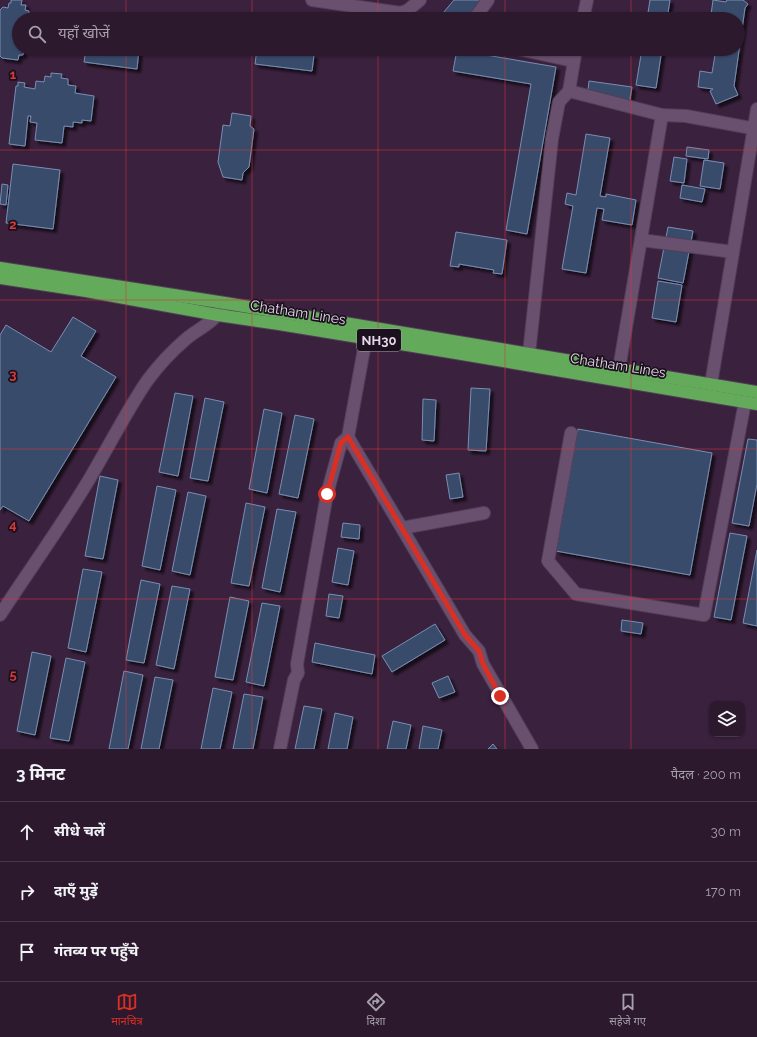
<!DOCTYPE html>
<html lang="hi">
<head>
<meta charset="utf-8">
<style>
	:root { --surface:#2c192e; --page:#342236; --text:#f1f3f6; --muted:#a6a0aa; --line:#48384a; --accent:#d93025 }
	body { margin:0; font-family:Raleway,"Noto Sans Devanagari",sans-serif; background:var(--page); color:var(--text) }
	.controls { position:absolute; right:12px; bottom:12px; display:grid; overflow:hidden; border-radius:8px; box-shadow:0 1px 3px #0004 }
	.controls button { width:36px; height:36px; display:grid; place-items:center; padding:0; border:0; border-bottom:1px solid var(--line); background:var(--surface); color:var(--text); font:20px sans-serif }
	.stop { position:absolute; width:12px; height:12px; margin:-9px; border:3px solid #d93025; border-radius:50%; background:#fff }
	.stop.end { background:#d93025; border-color:#fff; box-shadow:0 1px 4px #0008 }
	.list { margin:0; padding:0; list-style:none }
	h2 { display:flex; justify-content:space-between; align-items:center; height:52px; margin:0; padding:0 16px; font-size:17px }
	h2 small { font-size:13px; font-weight:400; color:var(--muted) }
	.list li { display:grid; grid-template-columns:26px 1fr auto; gap:12px; align-items:center; box-sizing:border-box; height:60px; padding:0 16px; border-top:1px solid var(--line) }
	.list b { display:block; font-size:15px; white-space:nowrap }
	.list em { font-size:13px; font-style:normal; color:var(--muted) }
	.icon { flex:none; width:22px; height:22px; fill:none; stroke:currentColor; stroke-width:2; stroke-linecap:round; stroke-linejoin:round }
	.map { position:relative; flex:none; width:757px; height:749px; overflow:hidden }
	.search { position:absolute; background:var(--surface); box-shadow:0 1px 3px #0004; left:12px; right:12px; top:12px; height:44px; display:flex; align-items:center; gap:10px; box-sizing:border-box; padding:0 14px; border-radius:22px; color:var(--muted); font-size:15px }
	.sheet { height:232px; background:var(--surface) }
	nav { display:flex; justify-content:space-around; align-items:center; box-sizing:border-box; height:56px; border-top:1px solid var(--line); background:var(--surface); font-size:11px; color:var(--muted) }
	nav a { display:grid; justify-items:center; gap:2px }
	nav .on { color:var(--accent) }
	.map>svg:first-child { display:block }
	.building { fill:#384b6b; stroke:#798eb2; filter:url(#shadow) }
	.lines { fill:none; stroke-linecap:round; stroke-linejoin:round }
	.minor-casing { stroke:#533e57; stroke-width:14 }
	.highway-casing { stroke:#533e57; stroke-width:14 }
	.minor { stroke:#6a506f; stroke-width:12 }
	.highway { stroke:#63aa5a; stroke-width:12 }
	.route { stroke:#d93025; stroke-width:5 }
	.grid { fill:none; stroke:#d8393b; stroke-width:1; stroke-opacity:0.55 }
	.labels { text-anchor:middle; dominant-baseline:central; stroke-width:3.5; stroke-linejoin:round; paint-order:stroke }
	.shield { fill:#1b101d; stroke:#a99bac; stroke-width:1 }
	.shield-label { font-size:13px; font-weight:bold; fill:#e6d6e9 }
	.street-label { font-size:14px; fill:#e6d6e9; stroke:#1b101d }
	.grid-label { font-size:13px; text-anchor:middle; font-weight:bold; fill:#d8393b; stroke:#1b101d; stroke-width:3.5; stroke-linejoin:round; paint-order:stroke }
</style>
</head>
<body>
<div class="map">
<svg width="757" height="749" viewBox="0 0 757 749">
	<defs>
		<filter id="shadow"><feDropShadow dx="3.5" dy="3.5" stdDeviation="1" flood-color="#0009"/></filter>
	</defs>
	<rect width="100%" height="100%" fill="#3a213e"/>
	<g class="building">
		<path d="M 11,0 L 22,0 L 21,5 L 26,5 L 25,10 L 29,11 L 29,19 L 19,19 L 19,49 L 24,49 L 23,55 L 19,55 L 18,60 L 2,58 L 0,56 L 0,10 L 3,7 L 8,8 L 9,3 L 11,3 Z"/>
		<path d="M 454,0 L 483,0 L 468,19 L 438,19 Z"/>
		<path d="M 650,0 L 670,0 L 667,19 L 647,19 Z"/>
		<path d="M 713,0 L 726,2 L 727,0 L 743,0 L 748,4 L 745,8 L 734,86 L 738,95 L 716,104 L 710,91 L 713,89 L 698,87 L 700,71 L 712,73 L 716,49 L 738,49 L 738,19 L 720,19 L 720,17 L 711,15 Z"/>
		<path d="M 86,49 L 139,49 L 137,69 L 84,62 Z"/>
		<path d="M 257,49 L 305,49 L 304,54 L 314,55 L 312,71 L 255,64 Z"/>
		<path d="M 642,49 L 662,49 L 656,88 L 636,85 Z"/>
		<path d="M 457,50 L 556,67 L 527,234 L 506,230 L 531,84 L 453,71 Z"/>
		<path d="M 51,73 L 62,74 L 61,78 L 68,79 L 68,85 L 76,86 L 75,93 L 94,96 L 91,121 L 82,120 L 82,123 L 73,122 L 73,127 L 64,126 L 62,143 L 35,140 L 37,123 L 30,122 L 31,116 L 28,116 L 25,146 L 9,144 L 16,86 L 18,86 L 18,82 L 25,83 L 24,87 L 35,89 L 36,81 L 44,82 L 45,76 L 51,77 Z"/>
		<path d="M 589,81 L 632,87 L 629,105 L 587,99 Z"/>
		<path d="M 232,113 L 251,116 L 250,126 L 254,129 L 249,167 L 243,173 L 242,180 L 223,177 L 218,162 L 223,125 L 230,126 Z"/>
		<path d="M 586,134 L 610,138 L 600,196 L 606,197 L 606,194 L 636,200 L 632,225 L 602,220 L 604,209 L 597,208 L 586,273 L 562,269 L 573,206 L 565,204 L 567,193 L 576,195 Z"/>
		<path d="M 687,147 L 709,150 L 708,159 L 686,156 Z"/>
		<path d="M 674,157 L 687,159 L 684,183 L 670,181 Z"/>
		<path d="M 704,160 L 724,163 L 720,189 L 700,186 Z"/>
		<path d="M 13,164 L 60,170 L 53,229 L 6,223 Z"/>
		<path d="M 2,184 L 8,185 L 6,205 L 0,204 Z"/>
		<path d="M 682,185 L 705,189 L 702,202 L 680,198 Z"/>
		<path d="M 668,227 L 693,231 L 683,283 L 658,278 Z"/>
		<path d="M 456,232 L 507,240 L 502,274 L 493,273 L 494,270 L 459,264 L 459,267 L 450,266 Z"/>
		<path d="M 658,281 L 682,285 L 676,322 L 652,318 Z"/>
		<path d="M 73,317 L 96,331 L 81,356 L 116,377 L 29,521 L 3,506 L 0,510 L 0,335 L 6,325 L 51,352 Z"/>
		<path d="M 471,388 L 490,389 L 486,451 L 468,450 Z"/>
		<path d="M 175,393 L 193,396 L 178,476 L 159,472 Z"/>
		<path d="M 205,398 L 224,402 L 208,481 L 190,478 Z"/>
		<path d="M 423,399 L 436,400 L 434,441 L 422,440 Z"/>
		<path d="M 264,409 L 282,413 L 267,493 L 249,489 Z"/>
		<path d="M 295,415 L 314,419 L 298,498 L 279,494 Z"/>
		<path d="M 578,429 L 712,453 L 690,575 L 556,551 Z"/>
		<path d="M 748,439 L 757,440 L 757,484 L 749,526 L 732,523 Z"/>
		<path d="M 459,473 L 463,497 L 450,499 L 446,475 Z"/>
		<path d="M 100,476 L 118,480 L 103,559 L 85,556 Z"/>
		<path d="M 157,486 L 176,490 L 160,570 L 142,566 Z"/>
		<path d="M 188,492 L 206,496 L 190,575 L 172,571 Z"/>
		<path d="M 246,503 L 265,507 L 249,586 L 231,583 Z"/>
		<path d="M 277,509 L 296,512 L 280,592 L 262,588 Z"/>
		<path d="M 343,523 L 360,525 L 359,539 L 341,537 Z"/>
		<path d="M 730,533 L 747,536 L 731,620 L 714,617 Z"/>
		<path d="M 338,548 L 354,551 L 348,585 L 332,582 Z"/>
		<path d="M 757,550 L 757,626 L 743,623 Z"/>
		<path d="M 83,569 L 102,572 L 86,652 L 68,648 Z"/>
		<path d="M 141,580 L 160,584 L 144,663 L 126,660 Z"/>
		<path d="M 172,586 L 190,589 L 174,669 L 156,665 Z"/>
		<path d="M 329,594 L 343,596 L 339,618 L 326,616 Z"/>
		<path d="M 230,597 L 249,601 L 233,680 L 215,677 Z"/>
		<path d="M 262,603 L 280,606 L 264,686 L 246,682 Z"/>
		<path d="M 622,620 L 643,623 L 641,634 L 621,631 Z"/>
		<path d="M 435,624 L 445,640 L 392,672 L 382,656 Z"/>
		<path d="M 315,643 L 375,655 L 372,674 L 312,662 Z"/>
		<path d="M 32,652 L 51,656 L 35,735 L 17,731 Z"/>
		<path d="M 66,658 L 85,662 L 69,741 L 50,738 Z"/>
		<path d="M 124,671 L 143,675 L 128,749 L 109,749 Z"/>
		<path d="M 448,676 L 455,692 L 439,698 L 432,683 Z"/>
		<path d="M 155,677 L 173,680 L 159,749 L 141,749 Z"/>
		<path d="M 213,688 L 232,692 L 220,749 L 201,749 Z"/>
		<path d="M 244,694 L 263,697 L 253,749 L 233,749 Z"/>
		<path d="M 304,706 L 322,709 L 314,749 L 295,749 Z"/>
		<path d="M 335,713 L 353,717 L 347,749 L 328,749 Z"/>
		<path d="M 393,721 L 411,725 L 406,749 L 387,749 Z"/>
		<path d="M 423,726 L 442,730 L 438,749 L 419,749 Z"/>
		<path d="M 493,744 L 497,749 L 488,749 Z"/>
	</g>
	<g class="lines">
		<defs>
			<g id="minor">
				<path d="M 312,0 L 401,13 L 408,10 L 420,0"/>
				<path d="M 477,19 L 477,15 L 488,0"/>
				<path d="M 583,19 L 587,0"/>
				<path d="M 518,49 L 573,61"/>
				<path d="M 569,91 L 662,115 L 686,116 L 757,129"/>
				<path d="M 641,240 L 733,252"/>
				<path d="M 529,354 L 552,139 L 559,102 L 569,91 L 576,49"/>
				<path d="M 619,369 L 662,115"/>
				<path d="M 711,384 L 757,109"/>
				<path d="M 571,433 L 548,561 L 576,594 L 704,615 L 745,402"/>
				<path d="M 348,437 L 465,635 L 479,651 L 483,664 L 532,749"/>
				<path d="M 402,528 L 484,513"/>
				<path d="M 0,615 C 30,569 62,525 90,478 C 109,446 126,412 147,381 C 158,366 172,351 186,339 C 199,328 214,323 222,307"/>
				<path d="M 280,749 L 294,680 L 298,673 L 297,664 L 327,494 L 341,443 L 348,437 L 366,338"/>
			</g>
			<g id="highway">
				<path d="M 0,268 L 225,303 L 757,392"/>
				<path d="M 0,278 L 86,291 L 218,315 L 279,324 L 450,352 L 757,404"/>
			</g>
		</defs>
		<use href="#minor" class="minor-casing"/>
		<use href="#highway" class="highway-casing"/>
		<use href="#minor" class="minor"/>
		<use href="#highway" class="highway"/>
	</g>
	<g class="lines">
		<path class="route" d="M 327,494 L 341,443 L 348,437 L 465,635 L 479,651 L 483,664 L 500,696"/>
	</g>
	<path class="grid" d="M 126,0 L 126,19M 252,0 L 252,19M 378,0 L 378,19M 505,0 L 505,19M 631,0 L 631,19M 126,49 L 126,749M 252,49 L 252,749M 378,49 L 378,749M 505,49 L 505,749M 631,49 L 631,749M 0,150 L 757,150M 0,300 L 757,300M 0,449 L 757,449M 0,599 L 757,599"/>
	<g class="labels">
		<rect class="shield" x="357" y="329" width="44" height="22" rx="3"/>
		<g class="shield-label">
			<text x="379" y="340">NH30</text>
		</g>
		<g class="street-label">
			<text transform="translate(298 312) rotate(9)">Chatham Lines</text>
			<text transform="translate(618 365) rotate(9)">Chatham Lines</text>
		</g>
	</g>
	<g class="grid-label">
		<text x="13" y="79">1</text>
		<text x="13" y="229">2</text>
		<text x="13" y="379">3</text>
		<text x="13" y="529">4</text>
		<text x="13" y="679">5</text>
	</g>
</svg>
<div class="controls">
<button><svg class="icon" aria-label="layers" viewBox="0 0 24 24"><path d="M12 4l9 5-9 5-9-5zM3 14l9 5 9-5"/></svg></button>
</div>
<div class="stop" style="left:327px;top:494px"></div>
<div class="stop end" style="left:500px;top:696px"></div>
<div class="search"><svg class="icon" aria-label="search" viewBox="0 0 24 24"><circle cx="10" cy="10" r="6"/><path d="M15 15l6 6"/></svg>यहाँ खोजें</div>
</div>
<section class="sheet">
<h2>3 मिनट<small>पैदल · 200 m</small></h2>
<ul class="list">
<li><svg class="icon" aria-label="ahead" viewBox="0 0 24 24"><path d="M12 20V5M6 11l6-6 6 6"/></svg><div><b>सीधे चलें</b></div><em>30 m</em></li>
<li><svg class="icon" aria-label="right" viewBox="0 0 24 24"><path d="M7 20v-9h11M14 6l5 5-5 5"/></svg><div><b>दाएँ मुड़ें</b></div><em>170 m</em></li>
<li><svg class="icon" aria-label="arrive" viewBox="0 0 24 24"><path d="M6 21V4h12l-3 4 3 4H6"/></svg><div><b>गंतव्य पर पहुँचे</b></div></li>
</ul>
</section>
<nav>
<a class="on"><svg class="icon" aria-label="map" viewBox="0 0 24 24"><path d="M3 6l6-2 6 2 6-2v14l-6 2-6-2-6 2zM9 4v14M15 6v14"/></svg>मानचित्र</a>
<a><svg class="icon" aria-label="directions" viewBox="0 0 24 24"><path d="M12 3l9 9-9 9-9-9zM9 14v-3h6M13 9l2 2-2 2"/></svg>दिशा</a>
<a><svg class="icon" aria-label="saved" viewBox="0 0 24 24"><path d="M7 4h10v16l-5-4-5 4z"/></svg>सहेजे गए</a>
</nav>
</body>
</html>
